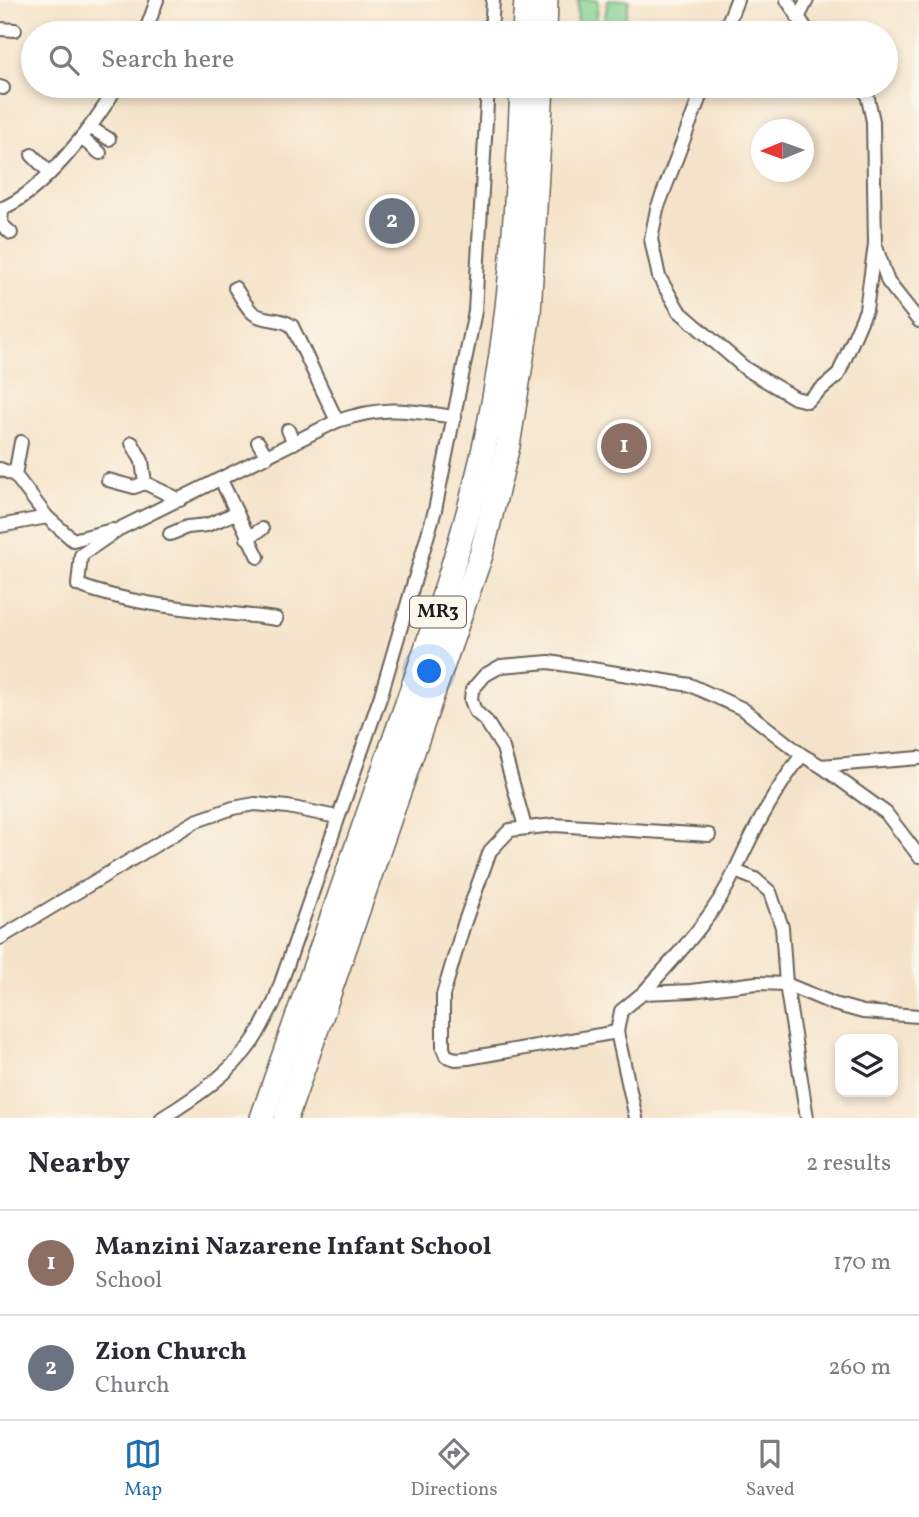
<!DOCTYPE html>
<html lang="en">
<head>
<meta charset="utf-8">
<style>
	:root { --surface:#fff; --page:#f2f2f3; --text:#2b2b33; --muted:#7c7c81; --line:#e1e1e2; --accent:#1f6fb2 }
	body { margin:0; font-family:Vollkorn,serif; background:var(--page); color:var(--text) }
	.controls { position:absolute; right:21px; bottom:21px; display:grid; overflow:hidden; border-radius:14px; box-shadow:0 4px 10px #0003 }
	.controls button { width:63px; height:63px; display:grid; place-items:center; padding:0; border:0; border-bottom:2px solid var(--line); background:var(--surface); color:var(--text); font:35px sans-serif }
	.compass { position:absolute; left:751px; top:119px; width:63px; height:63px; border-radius:50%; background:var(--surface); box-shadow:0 4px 10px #0003; rotate:269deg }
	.you { position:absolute; left:430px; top:672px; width:24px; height:24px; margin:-18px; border:5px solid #fff; border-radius:50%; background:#1a73e8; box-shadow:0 0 0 10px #1a73e833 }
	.badge { display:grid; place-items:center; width:46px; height:46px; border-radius:50%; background:var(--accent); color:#fff; font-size:23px; font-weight:700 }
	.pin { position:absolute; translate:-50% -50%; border:4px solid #fff; box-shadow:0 2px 7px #0006 }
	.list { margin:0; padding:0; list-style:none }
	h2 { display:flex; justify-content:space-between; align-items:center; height:91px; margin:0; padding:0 28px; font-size:30px }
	h2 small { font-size:23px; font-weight:400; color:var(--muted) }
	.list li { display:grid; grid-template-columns:46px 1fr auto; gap:21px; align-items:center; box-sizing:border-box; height:105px; padding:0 28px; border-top:2px solid var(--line) }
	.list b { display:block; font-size:26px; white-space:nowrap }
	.list p { margin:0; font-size:23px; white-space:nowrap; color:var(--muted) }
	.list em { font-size:23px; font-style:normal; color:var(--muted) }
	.icon { flex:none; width:38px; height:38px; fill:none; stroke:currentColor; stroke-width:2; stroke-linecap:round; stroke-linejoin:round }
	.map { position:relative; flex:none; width:919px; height:1118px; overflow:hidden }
	.search { position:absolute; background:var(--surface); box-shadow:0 4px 10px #0003; left:21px; right:21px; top:21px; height:77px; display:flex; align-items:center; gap:18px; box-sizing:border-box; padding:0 24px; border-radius:38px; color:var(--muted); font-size:26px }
	.sheet { height:301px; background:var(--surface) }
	nav { display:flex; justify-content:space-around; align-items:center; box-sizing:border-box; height:98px; border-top:2px solid var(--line); background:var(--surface); font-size:19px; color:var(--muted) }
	nav a { display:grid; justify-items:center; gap:4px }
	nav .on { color:var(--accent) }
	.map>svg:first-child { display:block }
	.green { fill:#85d392; stroke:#507857; stroke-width:2 }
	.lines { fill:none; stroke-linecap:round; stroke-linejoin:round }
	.street-casing { stroke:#686259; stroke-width:16 }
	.highway-casing { stroke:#686259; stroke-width:26 }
	.street { stroke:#fff; stroke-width:12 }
	.highway { stroke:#fff; stroke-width:23 }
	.labels { text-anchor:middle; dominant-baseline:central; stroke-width:5; stroke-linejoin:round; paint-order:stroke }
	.shield { fill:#fbf7ec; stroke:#5f5e5a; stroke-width:2 }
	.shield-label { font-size:19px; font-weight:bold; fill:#1c1c1c }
</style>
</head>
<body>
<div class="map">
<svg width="919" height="1118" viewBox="0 0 919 1118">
	<rect width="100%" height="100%" fill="#fbf7ec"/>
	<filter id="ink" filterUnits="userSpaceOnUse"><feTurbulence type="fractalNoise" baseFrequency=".0143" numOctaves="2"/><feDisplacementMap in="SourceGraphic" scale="14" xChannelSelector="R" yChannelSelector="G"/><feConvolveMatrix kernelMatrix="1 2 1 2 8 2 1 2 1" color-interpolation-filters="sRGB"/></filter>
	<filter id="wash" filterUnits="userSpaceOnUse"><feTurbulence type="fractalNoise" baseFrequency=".00686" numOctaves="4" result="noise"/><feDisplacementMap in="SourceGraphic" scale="28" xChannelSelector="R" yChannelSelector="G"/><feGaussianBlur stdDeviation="1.57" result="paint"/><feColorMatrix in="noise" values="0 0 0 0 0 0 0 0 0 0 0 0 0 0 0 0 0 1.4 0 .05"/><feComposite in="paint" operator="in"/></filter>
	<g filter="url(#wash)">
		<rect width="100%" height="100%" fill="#f5e3c9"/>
		<g class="green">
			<path d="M 578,0 L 598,0 L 596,33 L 577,33 Z"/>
			<path d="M 608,0 L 629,0 L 623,33 L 602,33 Z"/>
		</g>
	</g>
	<g filter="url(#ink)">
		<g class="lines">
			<defs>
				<g id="street">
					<path d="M 787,0 L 809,33"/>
					<path d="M 798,18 L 807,0"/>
					<path d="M 0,29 L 15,30"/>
					<path d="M 120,31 L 125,33"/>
					<path d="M 145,33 L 157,0"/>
					<path d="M 491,33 L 493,0"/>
					<path d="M 724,33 L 737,0"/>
					<path d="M 704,86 L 657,209 L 651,239 L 659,277 L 679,311 L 746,369 L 795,398 L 807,401 L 838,375 L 866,310 L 875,244"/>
					<path d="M 859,86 L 867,94 L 873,121 L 875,244 L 888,282 L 919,321"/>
					<path d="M 0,87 L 3,88"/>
					<path d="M 91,128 L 109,139"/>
					<path d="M 81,138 L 100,153"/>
					<path d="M 32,155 L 49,172"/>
					<path d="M 0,209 C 41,195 96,123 117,86"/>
					<path d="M 2,209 L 1,224 L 11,233"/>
					<path d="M 235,288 C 241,296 246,307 253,313 C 264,322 281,317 292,326 L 337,421"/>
					<path d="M 288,430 L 294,443"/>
					<path d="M 258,442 L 267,457"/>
					<path d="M 132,443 L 142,461 L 145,483"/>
					<path d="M 0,469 L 15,475 L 47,517"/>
					<path d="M 15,475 L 21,442"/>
					<path d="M 108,480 L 134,487 L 145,483 L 180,500"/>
					<path d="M 221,480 L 258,557"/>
					<path d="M 0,526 L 47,517 L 73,540 L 112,530"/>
					<path d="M 170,534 L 187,527 L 207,525 L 236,513"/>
					<path d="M 247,538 L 262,529"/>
					<path d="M 276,619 C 211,610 139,608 78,585 L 81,555 L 119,529 L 337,421 C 386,405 406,410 455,417"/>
					<path d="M 802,755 C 774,791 754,829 735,871 L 755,879 L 770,892 L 782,927 L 786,984 L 807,1118"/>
					<path d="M 821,766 L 919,758"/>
					<path d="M 525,827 L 503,748 L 486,721 L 475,711 L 471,700 L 472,690 L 485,675 L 501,666 L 549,662 L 690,685 L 743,709 L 802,755 L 821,766 L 886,813 L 919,856"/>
					<path d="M 0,938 L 196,821 L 233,808 L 255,804 L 288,807 L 337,817"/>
					<path d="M 643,993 C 677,955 714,917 735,871"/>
					<path d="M 617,1032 L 468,1058 L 456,1059 L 446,1056 L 443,1048 L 443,995 L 464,924 L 490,851 L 510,830 L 554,825 L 709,835"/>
					<path d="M 162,1118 C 195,1098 231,1073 253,1041 C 261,1029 267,1015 274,1003 L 381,695 L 435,510 L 475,311 L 488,86"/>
					<path d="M 636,1118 L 617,1032 L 621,1011 L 643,993 L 691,991 L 757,983 L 786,984 L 834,1004 L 863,1012 L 919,1016"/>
				</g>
				<g id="highway">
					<path d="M 524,33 L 526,0"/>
					<path d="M 545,33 L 546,0"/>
					<path d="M 262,1118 C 304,998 346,878 388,757 C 425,653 463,547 486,439 C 511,322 517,204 522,86"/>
					<path d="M 286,1118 L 481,555 L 508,446 L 529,313 L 542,86"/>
				</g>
			</defs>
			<use href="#street" class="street-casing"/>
			<use href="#highway" class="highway-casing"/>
			<use href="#street" class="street"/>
			<use href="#highway" class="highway"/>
		</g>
	</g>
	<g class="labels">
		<rect class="shield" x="410" y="596.5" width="56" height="31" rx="5"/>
		<g class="shield-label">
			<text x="438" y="612">MR3</text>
		</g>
	</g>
</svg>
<div class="controls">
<button><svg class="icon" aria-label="layers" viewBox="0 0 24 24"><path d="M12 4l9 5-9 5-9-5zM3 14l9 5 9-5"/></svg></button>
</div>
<svg class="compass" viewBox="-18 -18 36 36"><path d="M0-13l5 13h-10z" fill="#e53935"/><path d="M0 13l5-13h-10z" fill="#7c7c81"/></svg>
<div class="you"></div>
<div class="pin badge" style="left:624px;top:446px;background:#8d6e63">1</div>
<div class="pin badge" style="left:392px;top:221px;background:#6b7280">2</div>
<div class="search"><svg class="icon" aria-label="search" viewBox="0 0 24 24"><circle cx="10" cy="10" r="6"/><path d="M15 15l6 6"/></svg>Search here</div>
</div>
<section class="sheet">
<h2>Nearby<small>2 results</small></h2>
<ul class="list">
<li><span class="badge" style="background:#8d6e63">1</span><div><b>Manzini Nazarene Infant School</b><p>School</p></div><em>170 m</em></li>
<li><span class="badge" style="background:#6b7280">2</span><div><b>Zion Church</b><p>Church</p></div><em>260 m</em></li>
</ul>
</section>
<nav>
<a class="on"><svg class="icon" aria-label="map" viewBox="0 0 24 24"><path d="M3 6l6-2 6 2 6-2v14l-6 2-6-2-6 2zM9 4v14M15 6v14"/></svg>Map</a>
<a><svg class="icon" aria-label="directions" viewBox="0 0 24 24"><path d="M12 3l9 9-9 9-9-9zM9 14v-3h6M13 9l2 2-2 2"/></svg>Directions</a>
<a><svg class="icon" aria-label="saved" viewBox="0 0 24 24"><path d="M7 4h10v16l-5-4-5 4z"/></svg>Saved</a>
</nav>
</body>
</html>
